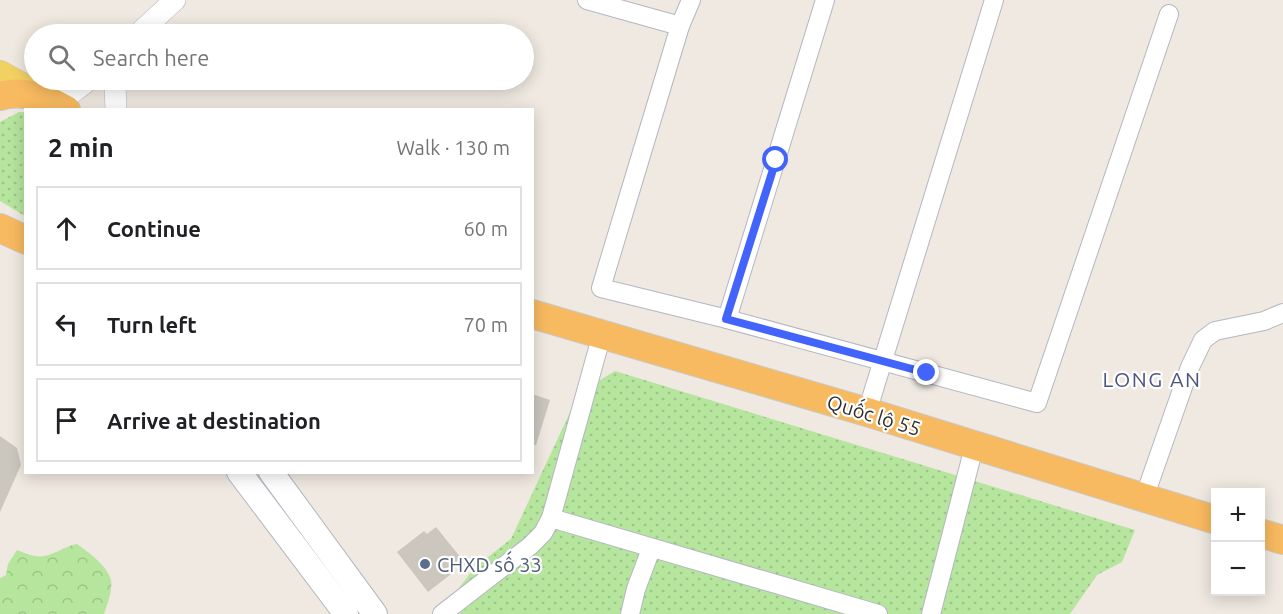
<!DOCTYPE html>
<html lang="en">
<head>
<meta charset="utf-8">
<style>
	:root { --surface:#fff; --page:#f2f2f2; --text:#202124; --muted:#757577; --line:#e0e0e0 }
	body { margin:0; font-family:Ubuntu,sans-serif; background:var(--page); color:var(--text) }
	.controls { position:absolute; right:18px; bottom:18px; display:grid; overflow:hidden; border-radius:0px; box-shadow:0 3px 15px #0003 }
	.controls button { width:54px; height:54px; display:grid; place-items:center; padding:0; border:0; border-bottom:2px solid var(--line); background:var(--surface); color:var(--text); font:30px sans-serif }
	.stop { position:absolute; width:18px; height:18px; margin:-14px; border:4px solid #4264fb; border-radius:50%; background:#fff }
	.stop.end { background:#4264fb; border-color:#fff; box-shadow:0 2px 6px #0008 }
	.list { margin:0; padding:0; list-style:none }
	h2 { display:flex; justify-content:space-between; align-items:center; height:78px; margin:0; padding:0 24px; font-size:26px }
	h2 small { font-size:20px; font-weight:400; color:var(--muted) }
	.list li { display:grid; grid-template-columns:39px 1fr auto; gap:18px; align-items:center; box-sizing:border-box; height:84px; margin:0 12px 12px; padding:0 12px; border:2px solid var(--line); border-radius:0px }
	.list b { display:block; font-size:22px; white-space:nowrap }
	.list em { font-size:20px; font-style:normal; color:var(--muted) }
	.icon { flex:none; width:33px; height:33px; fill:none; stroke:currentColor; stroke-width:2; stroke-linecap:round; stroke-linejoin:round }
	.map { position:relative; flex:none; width:1283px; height:614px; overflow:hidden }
	.search { position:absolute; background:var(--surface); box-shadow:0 3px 15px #0003; left:24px; top:24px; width:510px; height:66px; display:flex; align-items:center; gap:15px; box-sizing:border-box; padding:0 21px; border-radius:33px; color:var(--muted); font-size:22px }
	.panel { position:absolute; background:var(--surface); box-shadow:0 3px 15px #0003; left:24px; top:108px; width:510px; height:366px; border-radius:0px }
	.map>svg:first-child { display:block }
	.grass { fill:url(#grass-dots) }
	.forest { fill:url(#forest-crowns) }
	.building { fill:#cbc7bf }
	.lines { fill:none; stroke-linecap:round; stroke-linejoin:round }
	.minor-casing { stroke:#b4b7c1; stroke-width:20 }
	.tertiary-casing { stroke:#b4b7c1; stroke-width:22 }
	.secondary-casing { stroke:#b4b7c1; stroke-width:26 }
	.primary-casing { stroke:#c9c9c9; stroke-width:28 }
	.trunk-casing { stroke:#c9c9c9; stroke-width:30 }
	.minor { stroke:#fff; stroke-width:18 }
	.tertiary { stroke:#fff; stroke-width:21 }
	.secondary { stroke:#fff; stroke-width:24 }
	.primary { stroke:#f2d163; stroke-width:27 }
	.trunk { stroke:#f8ba60; stroke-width:28 }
	.route { stroke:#4264fb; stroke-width:8 }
	.service-dot { fill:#5c6f8a; stroke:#fff; stroke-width:2 }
	.labels { text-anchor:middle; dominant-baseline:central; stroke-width:4.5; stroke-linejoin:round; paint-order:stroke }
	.street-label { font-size:20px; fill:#2e2e2e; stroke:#fff }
	.service-label { font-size:20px; fill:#4e5e75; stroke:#fff; text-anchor:start }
	.neighbourhood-label { font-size:21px; letter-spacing:1.5px; fill:#4d5680; stroke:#fff }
</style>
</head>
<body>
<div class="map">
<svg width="1283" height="614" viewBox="0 0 1283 614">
	<defs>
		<pattern id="grass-dots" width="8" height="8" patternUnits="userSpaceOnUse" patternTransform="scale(1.5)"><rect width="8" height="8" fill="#b6e59e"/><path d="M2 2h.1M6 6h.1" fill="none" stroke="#9dc588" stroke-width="1.8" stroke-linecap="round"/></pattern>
		<pattern id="forest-crowns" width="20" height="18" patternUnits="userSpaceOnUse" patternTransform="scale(1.5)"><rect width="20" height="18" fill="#b6e59e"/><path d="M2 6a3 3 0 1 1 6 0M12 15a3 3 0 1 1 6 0" fill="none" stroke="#9dc588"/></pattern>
	</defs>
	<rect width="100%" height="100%" fill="#efe9e1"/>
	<g class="grass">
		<path d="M 19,112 L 25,112 L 25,216 L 0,201 L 0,122 Z"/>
		<path d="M 615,371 L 1135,530 L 1122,562 L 1097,575 L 1070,614 L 459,614 L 470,605 L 456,592 L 475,567 L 511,539 L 579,393 Z"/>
	</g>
	<path class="forest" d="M 77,544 C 88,552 107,565 111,580 C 113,590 107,605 104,614 L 0,614 L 0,578 L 6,575 L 8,564 L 17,550 C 23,552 29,555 35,556 C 50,559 63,546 77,544 Z"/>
	<g class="building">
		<path d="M 532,394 L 550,400 L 536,445 L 532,445 Z"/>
		<path d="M 0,436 L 17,448 L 21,465 L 0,512 Z"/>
		<path d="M 436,527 L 461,558 L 451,566 L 455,571 L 428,592 L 397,552 L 424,531 L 427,534 Z"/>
	</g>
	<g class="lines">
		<defs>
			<g id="minor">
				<path d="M 587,0 L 680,26"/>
				<path d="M 691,0 L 680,26 L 601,288 L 727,319 L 1037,403 L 1169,14"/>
				<path d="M 727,319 L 825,0"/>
				<path d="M 867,412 L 994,0"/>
				<path d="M 1144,498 L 1190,367 L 1203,340 L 1215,331 L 1264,321 L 1283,313"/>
				<path d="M 551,518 L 878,614"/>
				<path d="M 442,614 L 530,546 L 543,533 L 551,518 L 602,334"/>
				<path d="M 630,614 L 636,589 L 651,549"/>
				<path d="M 931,614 L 974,447"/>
			</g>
			<g id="tertiary">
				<path d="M 138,34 L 175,0"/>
				<path d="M 55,103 L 76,90 L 89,80"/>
				<path d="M 116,110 L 115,85 L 117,80"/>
			</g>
			<g id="secondary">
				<path d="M 239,472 L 346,614"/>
				<path d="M 271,472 L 375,614"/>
			</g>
			<path id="primary" d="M 0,74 L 40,96"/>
			<g id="trunk">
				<path d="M 0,96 C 24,89 45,98 66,110"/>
				<path d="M 0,228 L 26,240"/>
				<path d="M 532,314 L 867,412 L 1216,520"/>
				<path d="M 1260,533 L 1283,540"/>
			</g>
		</defs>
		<use href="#minor" class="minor-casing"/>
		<use href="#tertiary" class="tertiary-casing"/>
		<use href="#secondary" class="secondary-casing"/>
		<use href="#primary" class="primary-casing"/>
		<use href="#trunk" class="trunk-casing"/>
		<use href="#minor" class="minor"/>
		<use href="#tertiary" class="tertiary"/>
		<use href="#secondary" class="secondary"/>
		<use href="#primary" class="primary"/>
		<use href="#trunk" class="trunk"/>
	</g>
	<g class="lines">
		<path class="route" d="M 776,160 L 726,319 L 927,373"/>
	</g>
	<circle class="service-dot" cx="425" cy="564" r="6"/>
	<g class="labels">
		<g class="street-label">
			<text transform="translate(874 415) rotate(17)">Quốc lộ 55</text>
		</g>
		<g class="service-label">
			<text x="437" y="564">CHXD số 33</text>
		</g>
		<g class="neighbourhood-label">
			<text x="1152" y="379">LONG AN</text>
		</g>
	</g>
</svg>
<div class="controls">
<button>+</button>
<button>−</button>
</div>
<div class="stop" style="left:776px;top:160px"></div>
<div class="stop end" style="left:927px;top:373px"></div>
<div class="search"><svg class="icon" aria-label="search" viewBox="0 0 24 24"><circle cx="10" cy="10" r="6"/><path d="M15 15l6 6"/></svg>Search here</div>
<section class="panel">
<h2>2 min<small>Walk · 130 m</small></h2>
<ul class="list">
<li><svg class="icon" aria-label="ahead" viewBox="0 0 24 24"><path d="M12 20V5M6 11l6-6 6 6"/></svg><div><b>Continue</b></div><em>60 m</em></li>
<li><svg class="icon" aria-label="left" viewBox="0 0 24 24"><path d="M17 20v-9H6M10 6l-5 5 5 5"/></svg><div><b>Turn left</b></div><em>70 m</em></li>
<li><svg class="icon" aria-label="arrive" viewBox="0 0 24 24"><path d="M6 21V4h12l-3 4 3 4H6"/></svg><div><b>Arrive at destination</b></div></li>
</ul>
</section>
</div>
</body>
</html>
